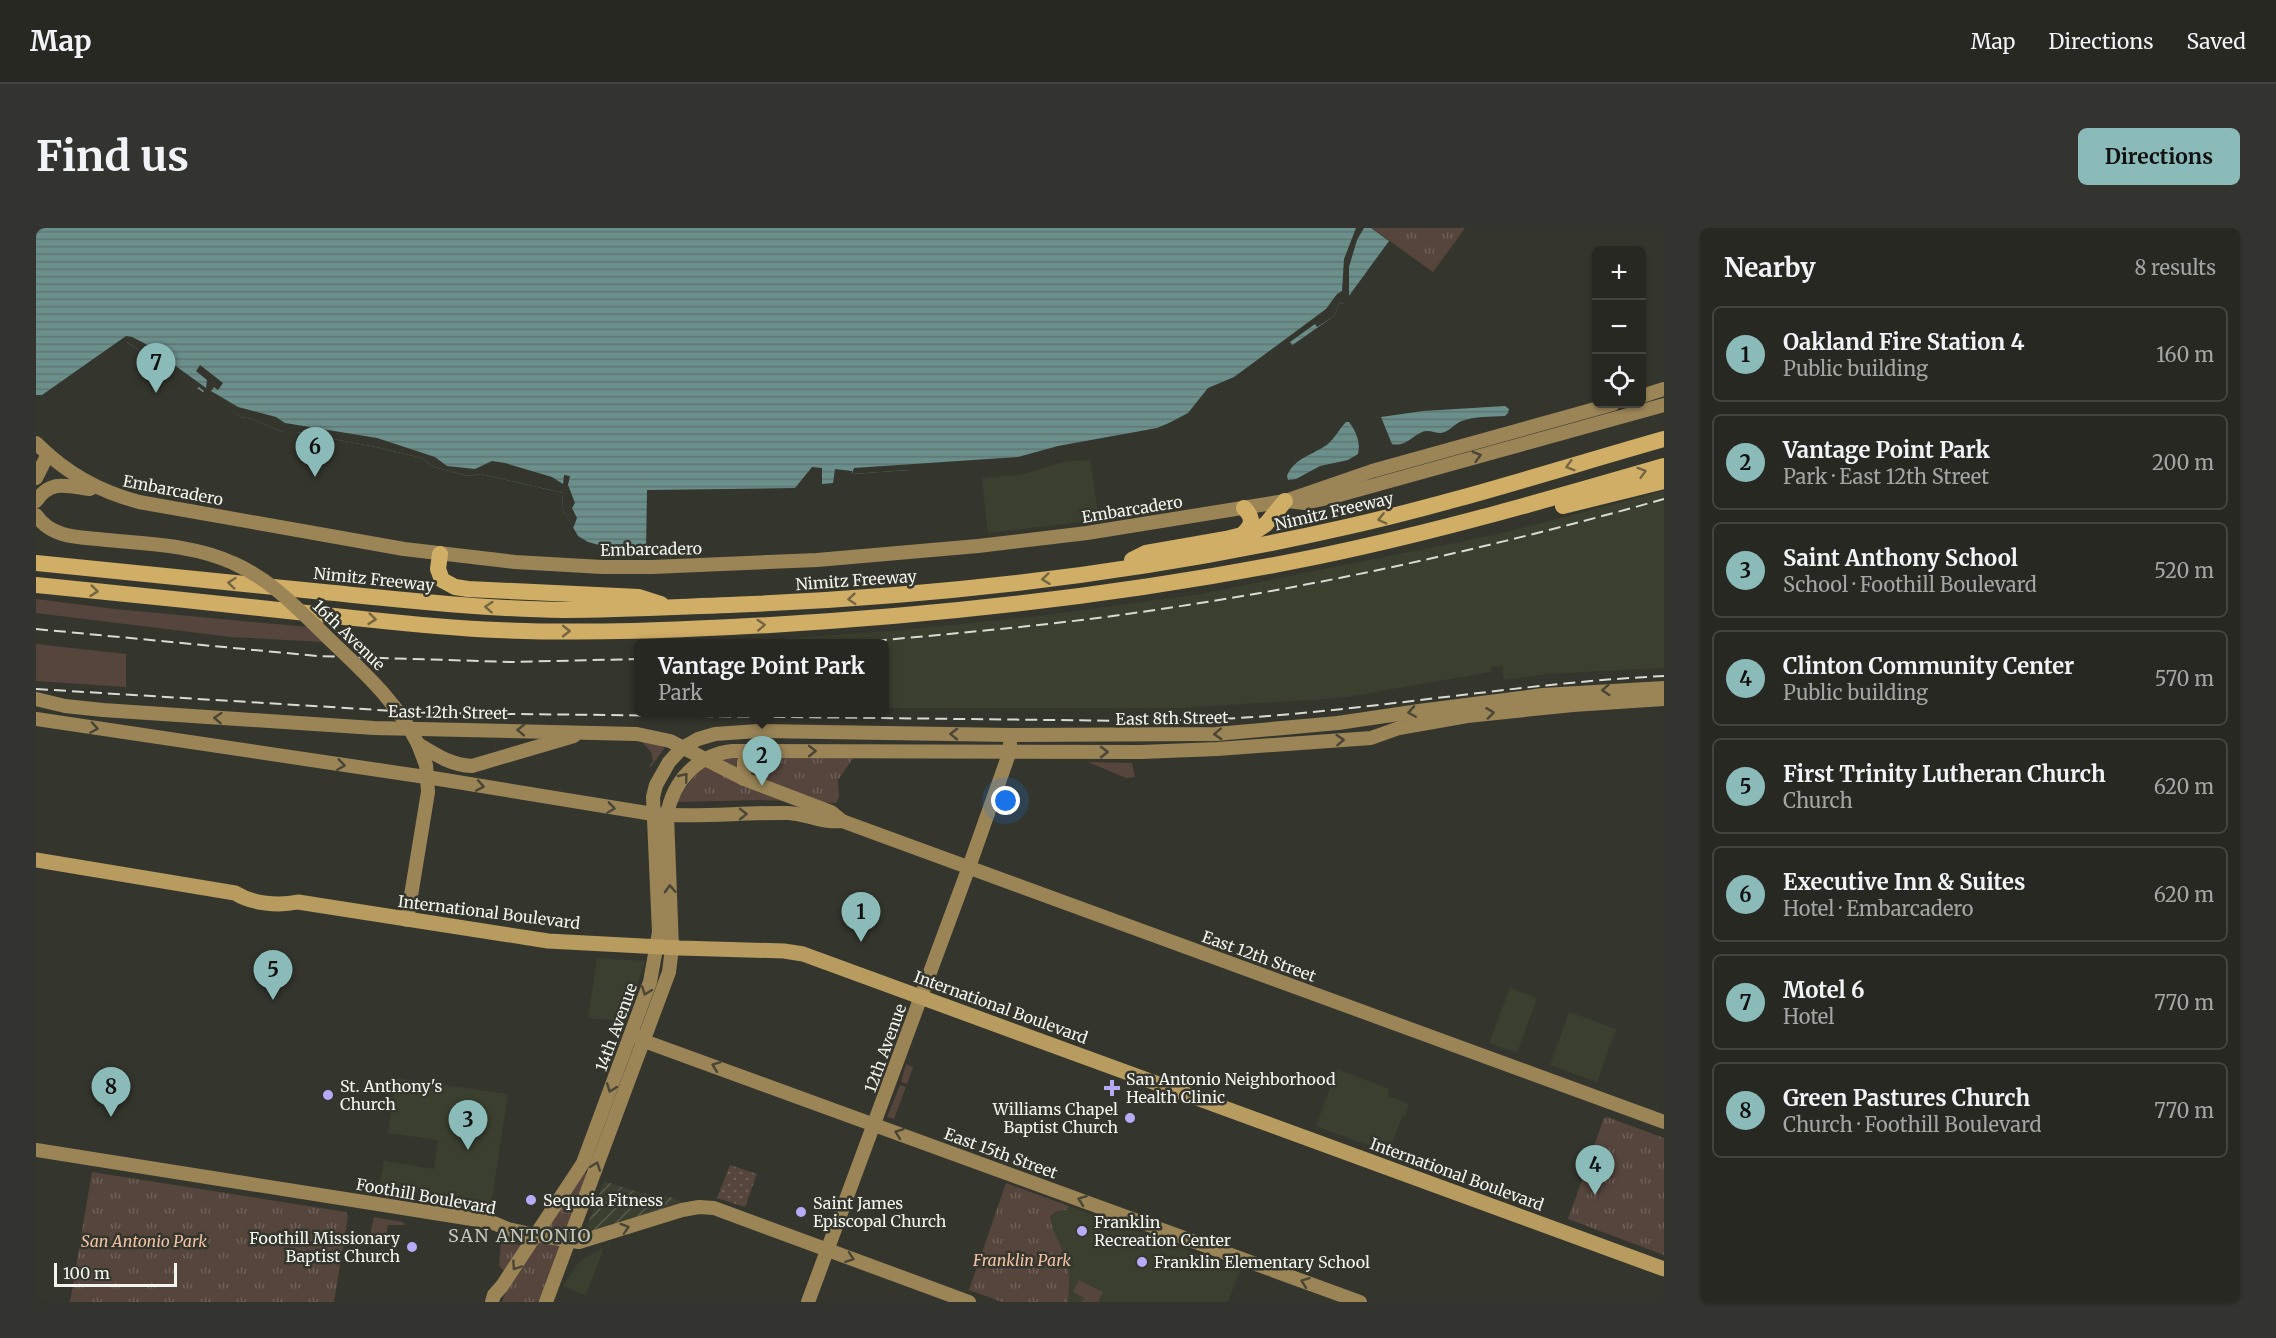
<!DOCTYPE html>
<html lang="en">
<head>
<meta charset="utf-8">
<style>
	:root { --surface:#272822; --page:#33342f; --text:#f1f3f6; --muted:#a4a6a5; --line:#434440; --accent:#8bbbb9 }
	body { margin:0; font-family:Merriweather,serif; background:var(--page); color:var(--text) }
	.controls { position:absolute; right:18px; top:18px; display:grid; overflow:hidden; border-radius:9px; box-shadow:0 2px 4px #0004 }
	.controls button { width:54px; height:54px; display:grid; place-items:center; padding:0; border:0; border-bottom:2px solid var(--line); background:var(--surface); color:var(--text); font:30px sans-serif }
	.scale { position:absolute; left:18px; bottom:15px; width:123px; box-sizing:border-box; padding-left:6px; border:3px solid #f2f4ee; border-top:0; font-size:16px; line-height:21px; white-space:nowrap; color:#f2f4ee; -webkit-text-stroke:4px #34362d; paint-order:stroke }
	.you { position:absolute; left:970px; top:573px; width:21px; height:21px; margin:-15px; border:4px solid #fff; border-radius:50%; background:#1a73e8; box-shadow:0 0 0 9px #1a73e833 }
	.badge { display:grid; place-items:center; width:39px; height:39px; border-radius:50%; background:var(--accent); color:#111; font-size:20px; font-weight:700 }
	.pin { position:absolute; translate:-50% -50px; filter:drop-shadow(0 2px 3px #0008) }
	.pin::after { content:''; position:absolute; top:32px; width:21px; height:18px; background:inherit; clip-path:polygon(0 0,100% 0,50% 100%) }
	.popup { position:absolute; left:598px; top:411px; width:255px; height:78px; box-sizing:border-box; display:grid; place-content:center; border-radius:9px; background:var(--surface); filter:drop-shadow(0 2px 4px #0005); font-size:20px; white-space:nowrap; color:var(--muted) }
	.popup b { font-size:22px; color:var(--text) }
	.popup::after { content:''; position:absolute; left:50%; top:100%; margin-left:-12px; border:12px solid transparent; border-top-color:var(--surface) }
	.list { margin:0; padding:0; list-style:none }
	h2 { display:flex; justify-content:space-between; align-items:center; height:78px; margin:0; padding:0 24px; font-size:26px }
	h2 small { font-size:20px; font-weight:400; color:var(--muted) }
	.list li { display:grid; grid-template-columns:39px 1fr auto; gap:18px; align-items:center; box-sizing:border-box; height:96px; margin:0 12px 12px; padding:0 12px; border:2px solid var(--line); border-radius:9px }
	.list b { display:block; font-size:22px; white-space:nowrap }
	.list p { margin:0; font-size:20px; white-space:nowrap; color:var(--muted) }
	.list em { font-size:20px; font-style:normal; color:var(--muted) }
	.icon { flex:none; width:33px; height:33px; fill:none; stroke:currentColor; stroke-width:2; stroke-linecap:round; stroke-linejoin:round }
	.map { position:relative; flex:none; width:1628px; height:1074px; overflow:hidden; border-radius:9px }
	header { display:flex; align-items:center; gap:36px; box-sizing:border-box; height:84px; padding:0 30px; background:var(--surface); border-bottom:2px solid var(--line) }
	header strong { font-size:28px }
	nav { display:flex; gap:33px; margin-inline-start:auto; font-size:21px }
	.intro { display:flex; align-items:center; justify-content:space-between; box-sizing:border-box; height:144px; padding:0 36px }
	h1 { margin:0; font-size:42px }
	.button { padding:15px 27px; border-radius:9px; background:var(--accent); color:#111; font-size:21px; font-weight:700 }
	main { display:flex; gap:36px; padding:0 36px }
	aside { flex:1; background:var(--surface); border-radius:9px; box-shadow:0 2px 4px #0004 }
	.map>svg:first-child { display:block }
	.built { fill:#3b3f2f }
	.industrial { fill:url(#industrial-furrows) }
	.grass { fill:#55453c }
	.park { fill:url(#park-tufts) }
	.garden { fill:url(#garden-dots) }
	.water { fill:url(#water-rules) }
	.pier { fill:#34362d }
	.lines { fill:none; stroke-linecap:round; stroke-linejoin:round }
	.secondary { stroke:#9b8557; stroke-width:14 }
	.primary { stroke:#b79b5f; stroke-width:15 }
	.highway { stroke:#d1ae65; stroke-width:16 }
	.rail { stroke:#d8dad3; stroke-width:2; stroke-dasharray:12 6; stroke-linecap:butt }
	.secondary-bridge { stroke:#9b8557; stroke-width:14 }
	.oneway { stroke:#494635 }
	.oneway2 { stroke:#736643 }
	.poi-dot { fill:#b7abf8; stroke:#34362d; stroke-width:2 }
	.labels { text-anchor:middle; dominant-baseline:central; stroke-width:5; stroke-linejoin:round; paint-order:stroke }
	.street-label { font-size:16px; fill:#f2f4ee; stroke:#34362d }
	.poi-label { font-size:16px; fill:#f2f4ee; stroke:#34362d; text-anchor:start }
	.park-label { font-size:16px; font-style:italic; fill:#f4c1a4; stroke:#34362d }
	.neighbourhood-label { font-size:18px; letter-spacing:1.5px; fill:#c5c8bd; stroke:#34362d }
</style>
</head>
<body>
<header>
<strong>Map</strong>
<nav><a>Map</a><a>Directions</a><a>Saved</a></nav>
</header>
<div class="intro"><h1>Find us</h1><a class="button">Directions</a></div>
<main>
<div class="map">
<svg width="1628" height="1074" viewBox="0 0 1628 1074">
	<defs>
		<pattern id="industrial-furrows" width="10" height="10" patternUnits="userSpaceOnUse" patternTransform="scale(1.5)"><rect width="10" height="10" fill="#3b3f2f"/><path d="M-1 1l2-2M0 10L10 0M9 11l2-2" fill="none" stroke="#585b4d"/></pattern>
		<pattern id="park-tufts" width="24" height="20" patternUnits="userSpaceOnUse" patternTransform="scale(1.5)"><rect width="24" height="20" fill="#55453c"/><path d="M3 7l-1-3M5 7V3M7 7l1-3M15 17l-1-3M17 17v-4M19 17l1-3" fill="none" stroke="#6e6058"/></pattern>
		<pattern id="garden-dots" width="8" height="8" patternUnits="userSpaceOnUse" patternTransform="scale(1.5)"><rect width="8" height="8" fill="#55453c"/><path d="M2 2h.1M6 6h.1" fill="none" stroke="#6e6058" stroke-width="1.8" stroke-linecap="round"/></pattern>
		<pattern id="water-rules" width="6" height="5" patternUnits="userSpaceOnUse" patternTransform="scale(1.5)"><rect width="6" height="5" fill="#6b8f8b"/><path d="M0 2.5h6" fill="none" stroke="#5f7673"/></pattern>
	</defs>
	<rect width="100%" height="100%" fill="#34362d"/>
	<g class="built">
		<path d="M 1054,232 L 1063,292 L 952,305 L 946,250 L 984,247 L 1030,233 Z"/>
		<path d="M 1628,263 L 1628,440 L 1509,446 L 1468,452 L 1466,438 L 1455,439 L 1455,444 L 1305,470 L 1145,480 L 849,480 L 849,416 L 683,415 L 856,403 L 1004,388 L 1165,366 L 1463,306 Z"/>
		<path d="M 561,730 L 609,733 L 590,793 L 552,790 Z"/>
		<path d="M 1474,760 L 1501,770 L 1481,825 L 1453,815 Z"/>
		<path d="M 1533,784 L 1580,801 L 1561,854 L 1514,837 Z"/>
		<path d="M 1301,841 L 1353,861 L 1351,868 L 1373,876 L 1369,888 L 1366,888 L 1353,925 L 1280,898 Z"/>
		<path d="M 361,850 L 472,866 L 455,977 L 343,959 L 348,933 L 398,941 L 402,912 L 352,905 Z"/>
		<path d="M 1033,978 L 1204,1042 L 1192,1074 L 1032,1074 L 1034,1061 L 1014,989 L 1019,984 L 1030,982 Z"/>
		<path d="M 568,1019 L 550,1067 L 527,1058 L 541,1037 L 549,1030 Z"/>
	</g>
	<path class="industrial" d="M 568,953 L 605,965 L 634,969 L 645,973 L 644,976 L 548,1006 Z"/>
	<g class="grass">
		<path d="M 0,371 L 79,381 L 272,399 L 287,414 L 195,409 L 0,385 Z"/>
		<path d="M 0,416 L 90,426 L 90,459 L 0,453 Z"/>
		<path d="M 605,513 L 627,517 L 628,521 L 614,540 L 614,537 L 617,533 L 615,524 Z"/>
		<path d="M 1052,534 L 1096,535 L 1099,549 L 1090,550 Z"/>
		<path d="M 870,836 L 877,839 L 871,856 L 865,854 Z"/>
		<path d="M 864,857 L 870,859 L 858,891 L 851,889 Z"/>
		<path d="M 338,989 L 367,994 L 369,997 L 352,997 L 350,1010 L 334,1007 Z"/>
		<path d="M 1043,1052 L 1067,1064 L 1062,1074 L 1046,1074 L 1048,1070 L 1037,1064 Z"/>
	</g>
	<g class="park">
		<path d="M 1336,0 L 1429,0 L 1397,44 Z"/>
		<path d="M 691,530 L 817,530 L 802,552 L 803,569 L 800,575 L 726,572 L 641,574 C 653,552 666,536 691,530 Z"/>
		<path d="M 1571,889 L 1628,910 L 1628,1027 L 1532,991 L 1568,890 Z"/>
		<path d="M 56,944 L 310,984 L 312,988 L 298,1074 L 34,1074 Z"/>
		<path d="M 548,945 L 551,946 L 504,1074 L 466,1074 L 475,1050 L 463,1038 L 465,1013 L 496,1020 Z"/>
		<path d="M 970,955 L 1033,978 L 1030,982 L 1019,984 L 1014,989 C 1016,1003 1023,1013 1028,1026 C 1034,1041 1034,1057 1032,1074 L 966,1074 L 933,1062 Z"/>
	</g>
	<path class="garden" d="M 694,937 L 721,946 L 709,979 L 681,970 Z"/>
	<g class="water">
		<path d="M 0,0 L 1335,0 L 1353,13 L 1307,76 L 1304,74 L 1298,88 L 1205,153 L 1187,162 L 1141,197 L 946,237 L 816,246 L 816,243 L 799,241 L 797,255 L 786,256 L 786,240 L 776,239 L 759,260 L 611,262 L 610,324 L 589,324 L 552,314 L 542,308 L 526,280 L 527,265 L 445,246 L 432,248 L 398,239 L 386,230 L 340,219 L 260,204 L 247,204 L 216,191 L 205,189 L 89,113 L 14,165 L 0,170 Z"/>
		<path d="M 1469,178 L 1473,181 L 1472,185 L 1469,188 C 1454,189 1439,188 1426,193 C 1418,196 1413,204 1405,205 C 1398,205 1393,201 1386,204 C 1375,209 1369,219 1356,216 L 1345,189 L 1387,183 Z"/>
		<path d="M 1310,194 L 1313,194 C 1320,203 1325,215 1322,226 L 1312,232 L 1284,238 L 1260,251 L 1252,252 L 1251,248 C 1258,230 1277,227 1292,216 C 1299,210 1303,201 1310,194 Z"/>
	</g>
	<g class="pier">
		<path d="M 1320,0 L 1328,0 L 1321,12 L 1313,39 L 1313,69 L 1307,76 L 1304,74 L 1298,88 L 1281,99 L 1279,96 L 1254,114 L 1257,118 L 1200,159 L 1185,164 L 1186,167 L 1156,191 L 1157,194 L 1122,210 L 1121,209 L 1093,213 L 1051,223 L 1032,223 L 992,238 L 873,245 L 872,242 L 816,246 L 818,240 L 982,229 L 1022,218 L 1121,200 L 1133,195 L 1152,185 L 1172,160 L 1198,149 L 1290,81 L 1301,66 L 1306,63 L 1308,31 Z"/>
		<path d="M 90,108 L 96,109 L 108,115 L 170,160 L 171,152 L 160,143 L 164,137 L 187,155 L 182,162 L 178,159 L 175,163 L 202,179 L 240,189 L 249,195 L 341,210 L 399,229 L 411,238 L 439,241 L 456,233 L 469,235 L 516,249 L 527,256 L 528,247 L 534,248 L 532,257 L 539,275 L 536,280 L 541,290 L 537,300 L 526,280 L 527,265 L 445,246 L 432,248 L 398,239 L 386,230 L 340,219 L 260,204 L 247,204 L 216,191 L 205,189 L 171,168 L 169,170 L 165,167 L 168,163 L 163,159 L 160,161 L 91,114 L 15,167 L 0,172 L 0,167 L 6,167 Z"/>
	</g>
	<g class="lines">
		<g class="secondary">
			<path d="M 1606,168 L 1628,161"/>
			<path d="M 0,215 C 30,245 62,263 103,274 L 368,321 L 479,334 L 566,339 L 616,339 L 781,332 L 942,318 L 1051,305 L 1249,273 L 1336,243 L 1577,176"/>
			<path d="M 0,250 L 12,226"/>
			<path d="M 0,273 C 15,251 31,258 54,261"/>
			<path d="M 1251,273 L 1269,275 L 1296,269 L 1628,177"/>
			<path d="M 0,287 C 16,311 45,309 71,312"/>
			<path d="M 0,471 L 29,478 L 67,482 L 338,500 L 601,506 L 634,513 L 708,551 L 795,584 L 806,593 L 1628,894"/>
			<path d="M 0,491 L 403,551 L 617,586 C 662,590 707,584 752,585 C 772,586 785,595 806,593"/>
			<path d="M 382,516 C 400,527 415,537 436,538 L 538,508"/>
			<path d="M 708,551 L 708,534 L 718,523"/>
			<path d="M 371,692 L 392,564 L 390,537 L 382,516"/>
			<path d="M 602,809 L 608,813 L 1324,1074"/>
			<path d="M 0,922 L 455,994 L 472,1001 L 499,1007 L 543,1014 L 646,982 L 663,979 L 678,980 L 933,1074"/>
			<path d="M 456,1074 L 458,1067 L 466,1058 L 547,935 L 614,754 L 623,704 L 617,569 L 620,557 L 633,534 L 646,520 L 662,511 L 679,506 L 722,503 L 974,507 L 1180,506 L 1302,495 L 1383,483 L 1507,467 L 1628,460"/>
			<path d="M 510,1074 L 633,744 L 636,720 L 631,587 C 637,553 661,527 696,523 L 1105,524 L 1181,521 L 1335,510 L 1363,500 L 1431,488 L 1537,477 L 1628,471"/>
			<path d="M 772,1074 L 933,639 L 974,523 L 974,515"/>
		</g>
		<path class="primary" d="M 0,632 L 199,665 C 217,676 242,678 262,674 L 512,713 L 644,720 L 748,723 L 767,726 L 1628,1041"/>
		<g class="highway">
			<path d="M 1527,278 L 1628,253"/>
			<path d="M 1205,308 C 1216,298 1219,291 1208,280"/>
			<path d="M 404,326 L 402,341 L 406,352 L 419,359 L 432,361 L 603,369 L 625,376"/>
			<path d="M 1096,332 L 1110,325 L 1190,311 L 1218,304 L 1230,296 L 1249,273"/>
			<path d="M 0,335 C 96,344 192,354 288,364 C 368,372 448,381 528,382 C 583,382 638,379 693,377 C 897,369 1102,346 1301,301 C 1411,277 1519,242 1628,211"/>
			<path d="M 0,357 C 93,366 187,376 280,386 C 340,392 401,400 461,402 C 552,406 643,402 734,397 C 918,386 1103,365 1284,328 C 1400,304 1514,271 1628,238"/>
		</g>
		<g class="rail">
			<path d="M 0,401 L 281,428 L 476,434 L 603,431"/>
			<path d="M 803,416 C 913,406 1023,397 1132,380 C 1300,355 1465,317 1628,271"/>
			<path d="M 0,461 L 392,485 L 1105,493 C 1155,492 1205,491 1255,486 C 1380,475 1503,454 1628,448"/>
		</g>
		<path class="secondary-bridge" d="M 71,312 C 113,316 158,317 197,335 C 234,351 261,380 290,408 C 326,443 359,471 382,516"/>
	</g>
	<defs><path id="oneway-chevron" d="M-2-3.5L2.5 0L-2 3.5" fill="none" stroke-width="1.6" stroke-linecap="round" stroke-linejoin="round" transform="scale(1.5)"/></defs>
	<g class="oneway">
		<use href="#oneway-chevron" transform="translate(1441 228) rotate(-16)"/>
		<use href="#oneway-chevron" transform="translate(1570 462) rotate(177)"/>
		<use href="#oneway-chevron" transform="translate(1376 484) rotate(171)"/>
		<use href="#oneway-chevron" transform="translate(1454 485) rotate(-7)"/>
		<use href="#oneway-chevron" transform="translate(182 490) rotate(-176)"/>
		<use href="#oneway-chevron" transform="translate(58 500) rotate(9)"/>
		<use href="#oneway-chevron" transform="translate(485 502) rotate(-179)"/>
		<use href="#oneway-chevron" transform="translate(918 506) rotate(-179)"/>
		<use href="#oneway-chevron" transform="translate(1182 506) rotate(177)"/>
		<use href="#oneway-chevron" transform="translate(1304 512) rotate(-4)"/>
		<use href="#oneway-chevron" transform="translate(776 523)"/>
		<use href="#oneway-chevron" transform="translate(1068 524)"/>
		<use href="#oneway-chevron" transform="translate(305 537) rotate(8)"/>
		<use href="#oneway-chevron" transform="translate(648 549) rotate(-51)"/>
		<use href="#oneway-chevron" transform="translate(444 558) rotate(10)"/>
		<use href="#oneway-chevron" transform="translate(575 580) rotate(8)"/>
		<use href="#oneway-chevron" transform="translate(707 586) rotate(-1)"/>
		<use href="#oneway-chevron" transform="translate(634 661) rotate(-93)"/>
		<use href="#oneway-chevron" transform="translate(610 763) rotate(110)"/>
		<use href="#oneway-chevron" transform="translate(680 838) rotate(-160)"/>
		<use href="#oneway-chevron" transform="translate(575 860) rotate(110)"/>
		<use href="#oneway-chevron" transform="translate(863 905) rotate(-160)"/>
		<use href="#oneway-chevron" transform="translate(560 938) rotate(-69)"/>
		<use href="#oneway-chevron" transform="translate(1046 972) rotate(-160)"/>
		<use href="#oneway-chevron" transform="translate(589 1000) rotate(-18)"/>
		<use href="#oneway-chevron" transform="translate(814 1030) rotate(19)"/>
		<use href="#oneway-chevron" transform="translate(480 1038) rotate(124)"/>
		<use href="#oneway-chevron" transform="translate(1269 1054) rotate(-160)"/>
	</g>
	<g class="oneway2">
		<use href="#oneway-chevron" transform="translate(1534 238) rotate(164)"/>
		<use href="#oneway-chevron" transform="translate(1606 244) rotate(-16)"/>
		<use href="#oneway-chevron" transform="translate(1346 291) rotate(167)"/>
		<use href="#oneway-chevron" transform="translate(1010 351) rotate(173)"/>
		<use href="#oneway-chevron" transform="translate(196 355) rotate(-174)"/>
		<use href="#oneway-chevron" transform="translate(58 363) rotate(6)"/>
		<use href="#oneway-chevron" transform="translate(816 371) rotate(175)"/>
		<use href="#oneway-chevron" transform="translate(453 379) rotate(-176)"/>
		<use href="#oneway-chevron" transform="translate(336 391) rotate(6)"/>
		<use href="#oneway-chevron" transform="translate(725 397) rotate(-3)"/>
		<use href="#oneway-chevron" transform="translate(530 403)"/>
	</g>
	<g class="poi-dot">
		<path d="M1073 851h6v6h6v6h-6v6h-6v-6h-6v-6h6z"/>
		<circle cx="292" cy="867" r="6"/>
		<circle cx="1094" cy="890" r="6"/>
		<circle cx="495" cy="972" r="6"/>
		<circle cx="765" cy="984" r="6"/>
		<circle cx="1046" cy="1003" r="6"/>
		<circle cx="376" cy="1019" r="6"/>
		<circle cx="1106" cy="1034" r="6"/>
	</g>
	<g class="labels">
		<g class="street-label">
			<text transform="translate(137 262) rotate(11)">Embarcadero</text>
			<text transform="translate(1096 281) rotate(-9)">Embarcadero</text>
			<text transform="translate(1298 283) rotate(-13)">Nimitz Freeway</text>
			<text transform="translate(615 321) rotate(-1)">Embarcadero</text>
			<text transform="translate(338 351) rotate(6)">Nimitz Freeway</text>
			<text transform="translate(820 352) rotate(-4)">Nimitz Freeway</text>
			<text transform="translate(313 407) rotate(44)">16th Avenue</text>
			<text transform="translate(412 484) rotate(1)">East 12th Street</text>
			<text transform="translate(1136 490) rotate(-1)">East 8th Street</text>
			<text transform="translate(453 684) rotate(7)">International Boulevard</text>
			<text transform="translate(1223 728) rotate(20)">East 12th Street</text>
			<text transform="translate(965 779) rotate(20)">International Boulevard</text>
			<text transform="translate(580 799) rotate(-70)">14th Avenue</text>
			<text transform="translate(849 820) rotate(-70)">12th Avenue</text>
			<text transform="translate(965 925) rotate(20)">East 15th Street</text>
			<text transform="translate(1421 946) rotate(20)">International Boulevard</text>
			<text transform="translate(390 968) rotate(10)">Foothill Boulevard</text>
		</g>
		<g class="poi-label">
			<text x="1090" y="851">San Antonio Neighborhood<tspan x="1090" dy="18">Health Clinic</tspan></text>
			<text x="304" y="858">St. Anthony's<tspan x="304" dy="18">Church</tspan></text>
			<text x="1082" y="881" text-anchor="end">Williams Chapel<tspan x="1082" dy="18">Baptist Church</tspan></text>
			<text x="507" y="972">Sequoia Fitness</text>
			<text x="777" y="975">Saint James<tspan x="777" dy="18">Episcopal Church</tspan></text>
			<text x="1058" y="994">Franklin<tspan x="1058" dy="18">Recreation Center</tspan></text>
			<text x="364" y="1010" text-anchor="end">Foothill Missionary<tspan x="364" dy="18">Baptist Church</tspan></text>
			<text x="1118" y="1034">Franklin Elementary School</text>
		</g>
		<g class="park-label">
			<text x="108" y="1013">San Antonio Park</text>
			<text x="986" y="1032">Franklin Park</text>
		</g>
		<g class="neighbourhood-label">
			<text x="484" y="1007">SAN ANTONIO</text>
		</g>
	</g>
</svg>
<div class="controls">
<button>+</button>
<button>−</button>
<button><svg class="icon" aria-label="locate" viewBox="0 0 24 24"><circle cx="12" cy="12" r="6"/><path d="M12 2v4M12 18v4M2 12h4M18 12h4"/></svg></button>
</div>
<div class="scale">100 m</div>
<div class="you"></div>
<div class="pin badge" style="left:825px;top:714px">1</div>
<div class="pin badge" style="left:726px;top:558px">2</div>
<div class="popup"><b>Vantage Point Park</b>Park</div>
<div class="pin badge" style="left:432px;top:922px">3</div>
<div class="pin badge" style="left:1559px;top:967px">4</div>
<div class="pin badge" style="left:237px;top:772px">5</div>
<div class="pin badge" style="left:279px;top:249px">6</div>
<div class="pin badge" style="left:120px;top:165px">7</div>
<div class="pin badge" style="left:75px;top:889px">8</div>
</div>
<aside>
<h2>Nearby<small>8 results</small></h2>
<ul class="list">
<li><span class="badge">1</span><div><b>Oakland Fire Station 4</b><p>Public building</p></div><em>160 m</em></li>
<li><span class="badge">2</span><div><b>Vantage Point Park</b><p>Park · East 12th Street</p></div><em>200 m</em></li>
<li><span class="badge">3</span><div><b>Saint Anthony School</b><p>School · Foothill Boulevard</p></div><em>520 m</em></li>
<li><span class="badge">4</span><div><b>Clinton Community Center</b><p>Public building</p></div><em>570 m</em></li>
<li><span class="badge">5</span><div><b>First Trinity Lutheran Church</b><p>Church</p></div><em>620 m</em></li>
<li><span class="badge">6</span><div><b>Executive Inn &amp; Suites</b><p>Hotel · Embarcadero</p></div><em>620 m</em></li>
<li><span class="badge">7</span><div><b>Motel 6</b><p>Hotel</p></div><em>770 m</em></li>
<li><span class="badge">8</span><div><b>Green Pastures Church</b><p>Church · Foothill Boulevard</p></div><em>770 m</em></li>
</ul>
</aside>
</main>
</body>
</html>
